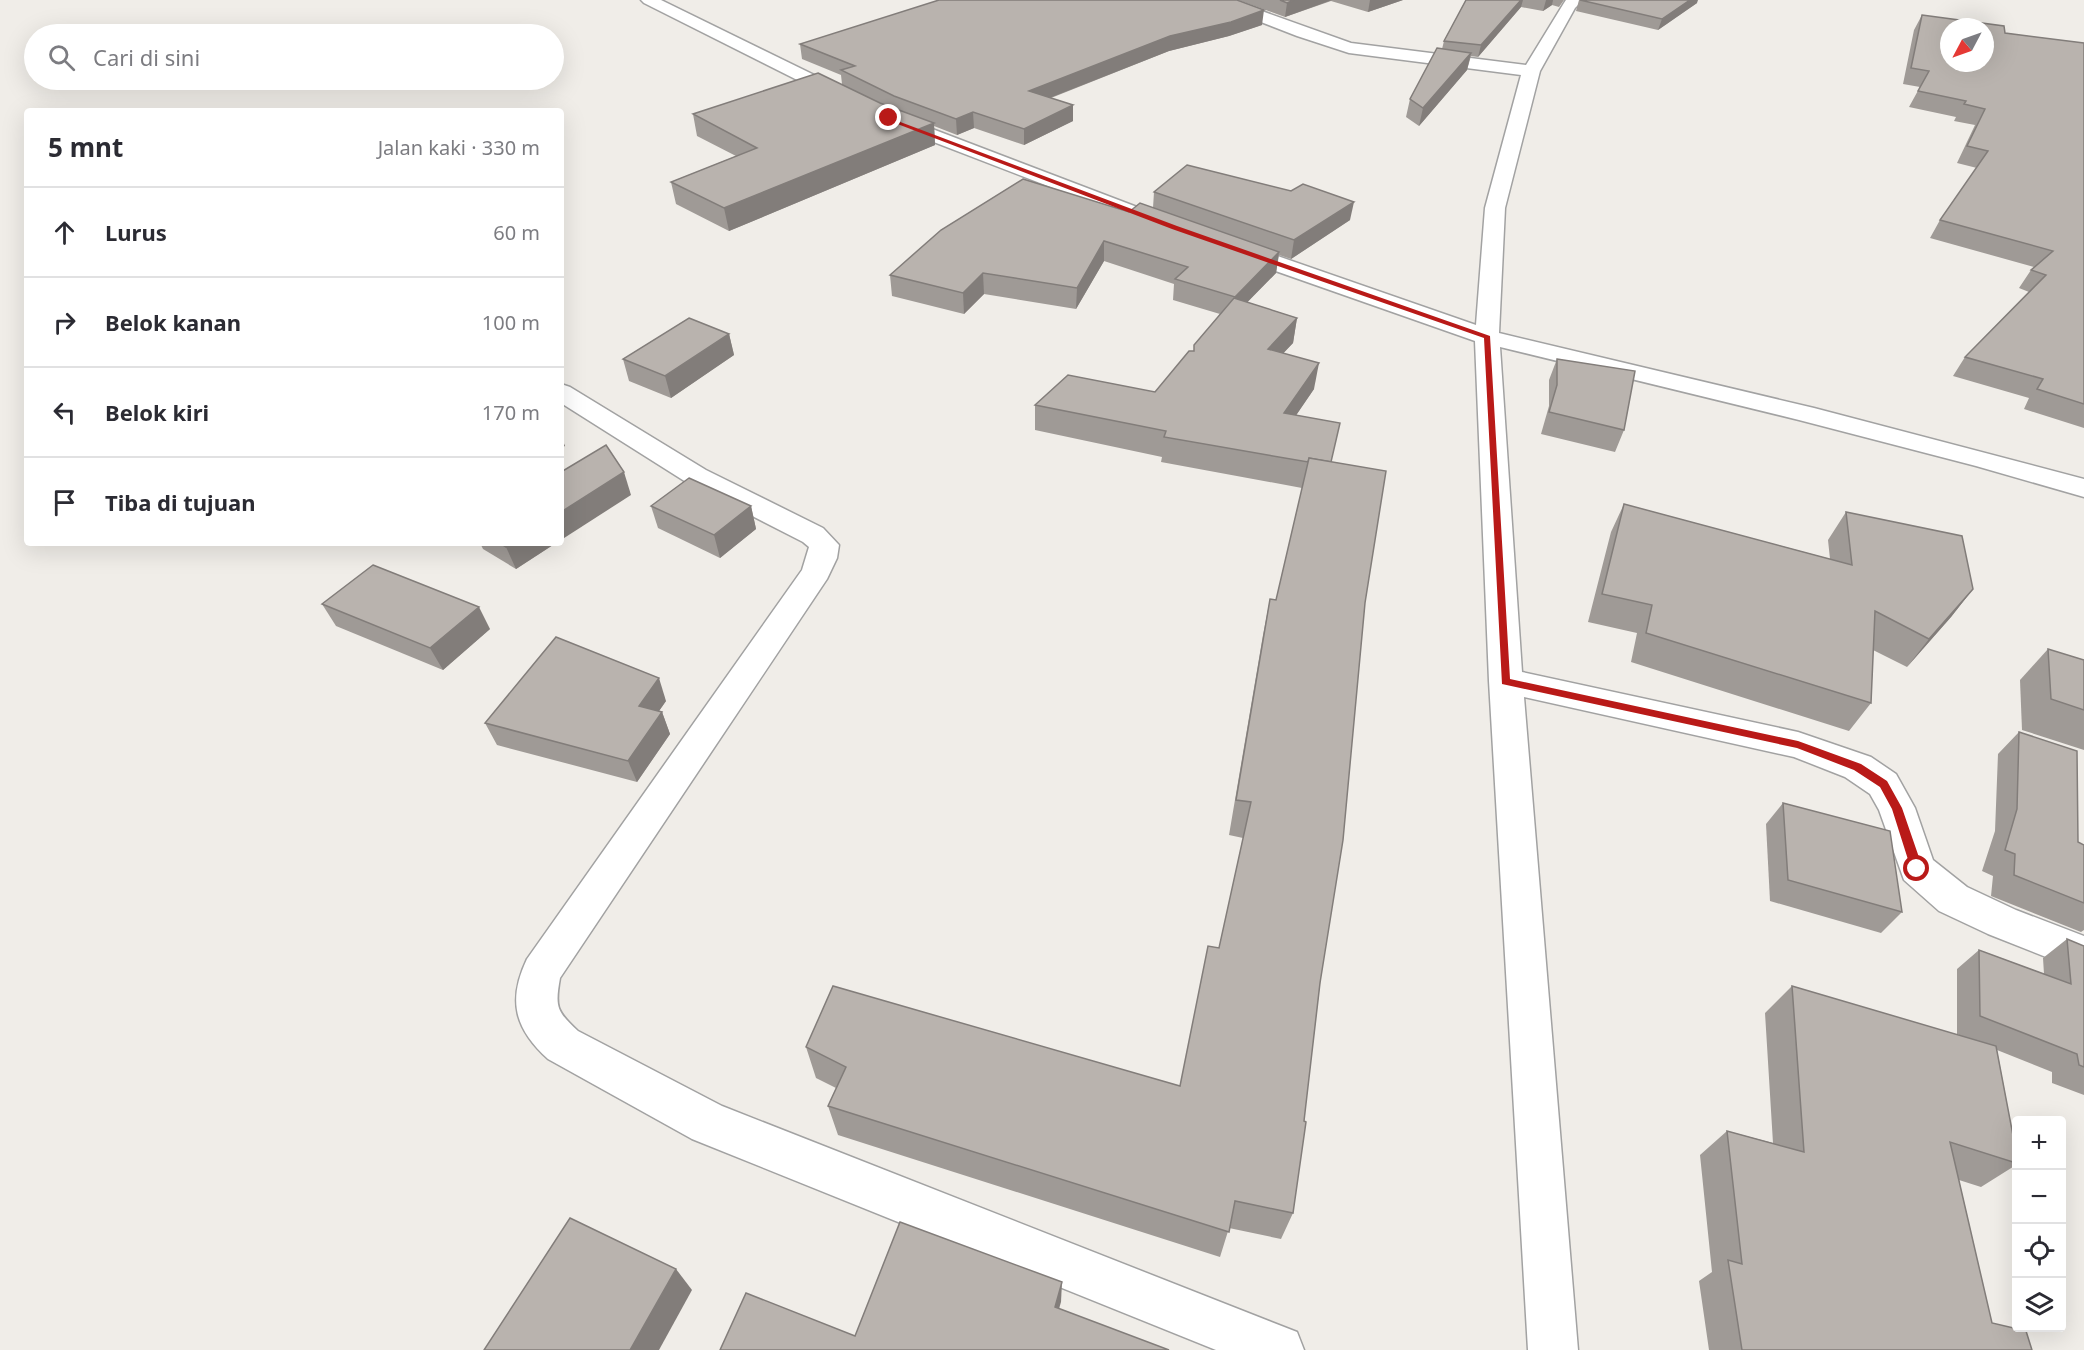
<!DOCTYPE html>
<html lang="id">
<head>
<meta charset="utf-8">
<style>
	:root { --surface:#fff; --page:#f2f2f3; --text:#2b2b33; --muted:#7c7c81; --line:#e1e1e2 }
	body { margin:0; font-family:"Noto Sans",sans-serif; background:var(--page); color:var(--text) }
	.controls { position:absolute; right:18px; bottom:18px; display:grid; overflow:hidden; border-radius:6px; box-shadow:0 6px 24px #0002 }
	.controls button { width:54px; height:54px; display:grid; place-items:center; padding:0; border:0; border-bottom:2px solid var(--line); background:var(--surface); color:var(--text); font:30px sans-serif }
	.compass { position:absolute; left:1940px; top:18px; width:54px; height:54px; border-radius:50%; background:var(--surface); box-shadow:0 6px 24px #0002; rotate:229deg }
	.stop { position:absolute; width:18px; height:18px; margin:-14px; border:4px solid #b91a18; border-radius:50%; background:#fff }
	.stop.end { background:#b91a18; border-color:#fff; box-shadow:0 2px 6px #0008 }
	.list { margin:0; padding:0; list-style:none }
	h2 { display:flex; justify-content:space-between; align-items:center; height:78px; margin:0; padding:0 24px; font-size:26px }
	h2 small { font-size:20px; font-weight:400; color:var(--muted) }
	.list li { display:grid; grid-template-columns:39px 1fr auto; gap:18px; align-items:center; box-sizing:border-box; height:90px; padding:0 24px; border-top:2px solid var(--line) }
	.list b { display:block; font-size:22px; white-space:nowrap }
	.list em { font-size:20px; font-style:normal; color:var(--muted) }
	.icon { flex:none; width:33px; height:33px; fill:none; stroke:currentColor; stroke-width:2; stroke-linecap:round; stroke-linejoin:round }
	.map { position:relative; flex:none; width:2084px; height:1350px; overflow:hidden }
	.search { position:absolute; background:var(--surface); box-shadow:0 6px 24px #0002; left:24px; top:24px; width:540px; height:66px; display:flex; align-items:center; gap:15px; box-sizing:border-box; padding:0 21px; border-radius:33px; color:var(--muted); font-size:22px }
	.panel { position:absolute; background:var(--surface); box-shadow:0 6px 24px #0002; left:24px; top:108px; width:540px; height:438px; border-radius:6px }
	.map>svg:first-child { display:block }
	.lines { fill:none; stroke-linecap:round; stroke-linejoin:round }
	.minor-casing { stroke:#a2a2a2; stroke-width:3 }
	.minor { fill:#fff; fill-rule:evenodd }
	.wall { fill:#9f9a96 }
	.shaded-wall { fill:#827d7a }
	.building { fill:#b9b3ae; stroke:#827d7a; stroke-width:1.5; fill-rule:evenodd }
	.route { fill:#b91a18 }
</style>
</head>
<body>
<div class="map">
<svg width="2084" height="1350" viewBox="0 0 2084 1350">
	<rect width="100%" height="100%" fill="#f0ede8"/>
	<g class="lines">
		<defs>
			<g id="minor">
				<path d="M 641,0 L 661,0 L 849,92 L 852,96 L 849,100 L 837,100 L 644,3 Z"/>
				<path d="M 1209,0 L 1231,0 L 1351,43 L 1526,65 L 1564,3 L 1566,0 L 1583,0 L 1575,8 L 1540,71 L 1505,208 L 1499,333 L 1814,408 L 2084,479 L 2084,497 L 1976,466 L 1799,420 L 1500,347 L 1522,672 L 1798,732 L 1871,757 L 1896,774 L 1915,808 L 1933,860 L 1967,887 L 2016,910 L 2084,936 L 2084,972 L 1988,934 L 1939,911 L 1904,880 L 1879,810 L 1870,794 L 1845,777 L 1794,757 L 1524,697 L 1578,1350 L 1528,1350 L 1489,681 L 1475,341 L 1227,254 L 1224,249 L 1227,244 L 1235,242 L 1243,244 L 1476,325 L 1485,208 L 1521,75 L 1349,53 L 1297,36 L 1212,3 Z"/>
				<path d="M 893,114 L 1179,223 L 1183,227 L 1179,231 L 1172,233 L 1165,231 L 887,124 L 884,120 L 887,116 Z"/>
				<path d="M 561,384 L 570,387 L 706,470 L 823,528 L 839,545 L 837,558 L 827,579 L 560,978 C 555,1006 556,1011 578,1031 L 722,1106 L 1297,1332 L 1304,1350 L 1216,1350 L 692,1139 L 548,1059 C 515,1029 507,1001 527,959 L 802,570 L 809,547 L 803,542 L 686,482 L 561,403 Z"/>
			</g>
		</defs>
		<use href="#minor" class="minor-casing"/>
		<use href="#minor" class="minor"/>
	</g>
	<g class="wall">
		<path d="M 1238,0 L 1403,0 L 1368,12 L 1331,1 L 1285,17 Z"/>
		<path d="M 1466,0 L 1564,0 L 1559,7 L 1552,5 L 1543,11 L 1521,7 L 1478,57 L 1471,56 L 1467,70 L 1419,126 L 1406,117 L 1410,99 L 1442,49 L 1444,41 Z"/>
		<path d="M 1579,0 L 1697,3 L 1658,30 L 1576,11 Z"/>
		<path d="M 1922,15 L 2005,33 L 2084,43 L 2084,428 L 2024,409 L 2029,398 L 1953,376 L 1965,357 L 2029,292 L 2019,288 L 2031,270 L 2034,267 L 1930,238 L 1940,220 L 1977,168 L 1957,163 L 1975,125 L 1954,121 L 1956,117 L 1909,107 L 1920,87 L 1903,84 L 1914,30 Z"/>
		<path d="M 1262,25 L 1229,36 L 1169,51 L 1051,98 L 1073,105 L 1073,121 L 1024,145 L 974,128 L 957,135 L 934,126 L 935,145 L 729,231 L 676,204 L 671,182 L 736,156 L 697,136 L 693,114 L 842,84 L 841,75 L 802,59 L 800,44 Z"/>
		<path d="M 1154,192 L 1350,220 L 1291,259 L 1279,255 L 1276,273 L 1247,302 L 1297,318 L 1293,343 L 1283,353 L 1314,389 L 1296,415 L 1331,462 L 1365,603 L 1293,1213 L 1281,1239 L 1229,1228 L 1220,1257 L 838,1135 L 828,1106 L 836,1088 L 816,1078 L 806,1047 L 1180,1086 L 1219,948 L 1243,838 L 1229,835 L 1263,635 L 1270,599 L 1276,600 L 1302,488 L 1161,462 L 1162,457 L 1035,430 L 1035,405 L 1155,392 L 1194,351 L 1220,314 L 1173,300 L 1174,284 L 1104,261 L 1076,309 L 984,294 L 964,314 L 892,296 L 890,275 L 1129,212 L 1153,208 Z"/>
		<path d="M 729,334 L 734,355 L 671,398 L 629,381 L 623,359 Z"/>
		<path d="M 1557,359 L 1624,430 L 1615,452 L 1541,434 L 1549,406 L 1549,380 Z"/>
		<path d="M 1624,504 L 1830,559 L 1828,540 L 1846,512 L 1973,589 L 1951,617 L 1907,667 L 1873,650 L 1871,703 L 1849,731 L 1631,662 L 1637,633 L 1588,622 L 1611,532 Z"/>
		<path d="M 651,506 L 751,506 L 756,529 L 720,558 L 658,528 Z"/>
		<path d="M 480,543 L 556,543 L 516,569 L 483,549 Z"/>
		<path d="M 322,604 L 490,629 L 443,670 L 336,626 Z"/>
		<path d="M 2048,649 L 2084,660 L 2084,750 L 2022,730 L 2020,680 Z"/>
		<path d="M 666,701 L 659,711 L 662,712 L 670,734 L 637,782 L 497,745 L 485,723 Z"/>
		<path d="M 2019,732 L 2078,842 L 2084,845 L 2084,930 L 2081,932 L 1991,896 L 1993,876 L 1982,871 L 1995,831 L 1998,754 Z"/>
		<path d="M 1783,803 L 1902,912 L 1881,933 L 1770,901 L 1766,824 Z"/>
		<path d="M 2067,939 L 2084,946 L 2084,1095 L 2052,1083 L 2052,1072 L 1997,1050 L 2016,1151 L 2016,1165 L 1981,1187 L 1959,1180 L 1992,1323 L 2032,1350 L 1709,1350 L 1699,1281 L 1712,1272 L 1700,1155 L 1727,1131 L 1773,1143 L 1765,1013 L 1792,986 L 1964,1037 L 1957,1034 L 1957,969 L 1979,950 L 2044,974 L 2043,958 Z"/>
	</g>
	<g class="shaded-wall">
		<path d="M 1294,0 L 1332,0 L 1285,17 L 1287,3 Z"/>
		<path d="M 1370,0 L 1403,0 L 1368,12 Z"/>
		<path d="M 1521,0 L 1523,0 L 1521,7 L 1478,57 L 1481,45 Z"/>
		<path d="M 1546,0 L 1553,0 L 1552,5 L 1543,11 Z"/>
		<path d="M 1690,0 L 1698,0 L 1697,3 L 1658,30 L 1662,19 Z"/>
		<path d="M 1264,10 L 1262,25 L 1229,36 L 1169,51 L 1029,106 L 1029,91 L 1170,36 Z"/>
		<path d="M 1471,53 L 1467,70 L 1419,126 L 1423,108 Z"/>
		<path d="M 1073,105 L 1073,121 L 1024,145 L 1024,129 Z"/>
		<path d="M 973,112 L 974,128 L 957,135 L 956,119 Z"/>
		<path d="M 934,123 L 935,145 L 729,231 L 724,208 Z"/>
		<path d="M 1354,202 L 1350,220 L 1291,259 L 1294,240 Z"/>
		<path d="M 1104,241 L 1104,261 L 1076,309 L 1077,288 Z"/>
		<path d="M 1279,252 L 1276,273 L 1232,318 L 1235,297 Z"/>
		<path d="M 983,273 L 984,294 L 964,314 L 963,293 Z"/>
		<path d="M 1297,318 L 1293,343 L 1264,374 L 1268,349 Z"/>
		<path d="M 729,334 L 734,355 L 671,398 L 665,376 Z"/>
		<path d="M 1319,363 L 1314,389 L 1280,439 L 1284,413 Z"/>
		<path d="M 561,436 L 565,446 L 561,448 Z"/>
		<path d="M 624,472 L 631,495 L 561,540 L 561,512 Z"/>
		<path d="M 751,506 L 756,529 L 720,558 L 714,535 Z"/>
		<path d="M 512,543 L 556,543 L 516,569 L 506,547 Z"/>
		<path d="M 1973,589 L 1951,617 L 1907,667 L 1929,639 Z"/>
		<path d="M 479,607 L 490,629 L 443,670 L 430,648 Z"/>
		<path d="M 659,678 L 666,701 L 647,728 L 639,706 Z"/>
		<path d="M 662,712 L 670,734 L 637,782 L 628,761 Z"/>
		<path d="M 676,1269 L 692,1290 L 659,1350 L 630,1350 Z"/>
		<path d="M 1062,1282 L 1061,1302 L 1054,1326 L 1055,1307 Z"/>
	</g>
	<g class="building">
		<path d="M 939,0 L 1237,0 L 1264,10 L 1231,22 L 1170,36 L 1029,91 L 1073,105 L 1024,129 L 973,112 L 956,119 L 894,96 L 841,70 L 855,66 L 800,44 Z"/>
		<path d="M 1280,0 L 1294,0 L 1287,3 Z"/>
		<path d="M 1466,0 L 1521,0 L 1481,45 L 1444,41 Z"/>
		<path d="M 1580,0 L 1690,0 L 1662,19 Z"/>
		<path d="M 1922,15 L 2004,26 L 2005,33 L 2084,43 L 2084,404 L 2037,389 L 2043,379 L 1965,357 L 2046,275 L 2031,270 L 2053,251 L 1940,220 L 1988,151 L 1967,146 L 1985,109 L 1964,104 L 1966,101 L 1918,91 L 1929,71 L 1911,68 ZM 1949,27 L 1985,27 L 1985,63 L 1949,63 Z"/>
		<path d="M 1437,48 L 1471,53 L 1423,108 L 1410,99 Z"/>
		<path d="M 818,73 L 880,103 L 934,123 L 724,208 L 671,182 L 757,148 L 693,114 Z"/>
		<path d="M 1187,165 L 1291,191 L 1303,184 L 1354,202 L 1294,240 L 1154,192 Z"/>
		<path d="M 1023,179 L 1129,212 L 1140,203 L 1279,252 L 1235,297 L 1175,279 L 1188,267 L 1104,241 L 1077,288 L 983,273 L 963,293 L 890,275 L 941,230 Z"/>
		<path d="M 1234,298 L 1297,318 L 1268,349 L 1319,363 L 1284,413 L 1340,423 L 1331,462 L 1309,458 L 1308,462 L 1164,437 L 1166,431 L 1035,405 L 1068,375 L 1155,392 L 1189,351 L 1194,351 L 1194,345 Z"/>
		<path d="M 689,318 L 729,334 L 665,376 L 623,359 Z"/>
		<path d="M 1557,359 L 1635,371 L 1624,430 L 1549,412 L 1557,385 Z"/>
		<path d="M 606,445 L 624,472 L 561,512 L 561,472 Z"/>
		<path d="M 1309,458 L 1386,471 L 1365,603 L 1343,840 L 1320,983 L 1304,1121 L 1306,1122 L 1293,1213 L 1235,1201 L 1229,1232 L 828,1106 L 846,1067 L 806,1047 L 833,986 L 1180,1086 L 1208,946 L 1219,948 L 1251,802 L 1236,800 L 1270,599 L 1276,600 Z"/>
		<path d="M 689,478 L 751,506 L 714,535 L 651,506 Z"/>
		<path d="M 1624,504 L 1852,565 L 1846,512 L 1962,536 L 1973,589 L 1929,639 L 1875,611 L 1871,703 L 1646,633 L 1652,605 L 1602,594 Z"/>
		<path d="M 500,543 L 512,543 L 506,547 Z"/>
		<path d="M 373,565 L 479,607 L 430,648 L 322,604 Z"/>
		<path d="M 556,637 L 659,678 L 639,706 L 662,712 L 628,761 L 485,723 Z"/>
		<path d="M 2048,649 L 2084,660 L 2084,710 L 2051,699 Z"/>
		<path d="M 2019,732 L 2077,751 L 2078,842 L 2084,845 L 2084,903 L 2014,875 L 2015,854 L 2005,850 L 2017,809 Z"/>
		<path d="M 1783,803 L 1890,831 L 1902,912 L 1788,880 Z"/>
		<path d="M 2067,939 L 2084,946 L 2084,1067 L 2079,1065 L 2077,1054 L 1980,1016 L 1979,950 L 2071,984 Z"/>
		<path d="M 1792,986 L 1996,1046 L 2016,1151 L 2016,1163 L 1950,1142 L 1992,1323 L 2026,1331 L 2032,1350 L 1742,1350 L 1728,1260 L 1742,1264 L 1727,1131 L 1804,1152 Z"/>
		<path d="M 570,1218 L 676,1269 L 630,1350 L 484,1350 Z"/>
		<path d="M 900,1222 L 1062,1282 L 1055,1307 L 1169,1350 L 720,1350 L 746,1293 L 855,1336 Z"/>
	</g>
	<path class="route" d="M 887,117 L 1177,226 L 1490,336 L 1510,679 L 1798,741 L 1861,764 L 1887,781 L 1902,808 L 1923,869 L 1921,872 L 1917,874 L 1911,869 L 1892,809 L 1880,787 L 1854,770 L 1797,748 L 1502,684 L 1484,338 L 1172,229 L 887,120 Z"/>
</svg>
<div class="controls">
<button>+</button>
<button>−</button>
<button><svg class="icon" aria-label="locate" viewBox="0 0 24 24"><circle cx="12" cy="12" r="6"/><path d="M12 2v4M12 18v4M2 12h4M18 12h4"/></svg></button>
<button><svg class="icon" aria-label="layers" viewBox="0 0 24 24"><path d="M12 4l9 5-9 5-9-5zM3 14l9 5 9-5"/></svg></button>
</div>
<svg class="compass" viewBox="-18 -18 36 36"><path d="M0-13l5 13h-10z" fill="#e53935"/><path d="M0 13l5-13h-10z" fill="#7c7c81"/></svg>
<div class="stop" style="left:1917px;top:869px"></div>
<div class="stop end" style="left:889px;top:118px"></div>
<div class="search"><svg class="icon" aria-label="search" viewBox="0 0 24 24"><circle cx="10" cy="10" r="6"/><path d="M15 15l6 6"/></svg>Cari di sini</div>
<section class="panel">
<h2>5 mnt<small>Jalan kaki · 330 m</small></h2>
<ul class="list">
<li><svg class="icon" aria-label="ahead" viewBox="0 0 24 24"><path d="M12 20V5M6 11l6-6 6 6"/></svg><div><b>Lurus</b></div><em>60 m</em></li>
<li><svg class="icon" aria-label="right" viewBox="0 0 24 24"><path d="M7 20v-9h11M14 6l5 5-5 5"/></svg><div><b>Belok kanan</b></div><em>100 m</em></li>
<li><svg class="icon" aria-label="left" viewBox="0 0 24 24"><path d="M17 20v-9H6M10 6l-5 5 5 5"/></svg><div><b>Belok kiri</b></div><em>170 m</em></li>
<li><svg class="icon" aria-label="arrive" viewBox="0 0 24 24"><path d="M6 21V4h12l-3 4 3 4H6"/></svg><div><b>Tiba di tujuan</b></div></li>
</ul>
</section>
</div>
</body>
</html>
